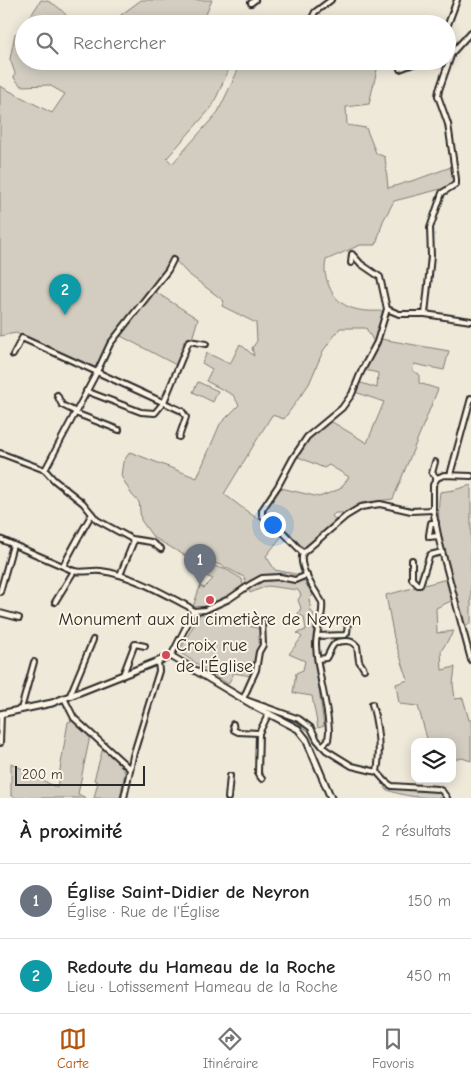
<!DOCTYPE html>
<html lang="fr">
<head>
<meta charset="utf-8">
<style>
	:root { --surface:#fff; --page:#f2f2f2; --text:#222; --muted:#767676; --line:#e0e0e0; --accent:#b45309 }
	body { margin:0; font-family:"Comic Neue",sans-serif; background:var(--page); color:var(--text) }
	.controls { position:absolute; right:15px; bottom:15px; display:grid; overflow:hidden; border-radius:10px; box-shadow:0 2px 12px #0003 }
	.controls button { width:45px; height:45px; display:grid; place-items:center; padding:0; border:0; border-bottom:1px solid var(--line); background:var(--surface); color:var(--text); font:25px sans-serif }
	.scale { position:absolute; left:15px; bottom:12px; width:130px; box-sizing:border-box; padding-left:5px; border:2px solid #2b2b2b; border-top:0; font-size:14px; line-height:18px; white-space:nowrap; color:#2b2b2b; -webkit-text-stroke:4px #fcf5e5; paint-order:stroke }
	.you { position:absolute; left:272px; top:524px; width:18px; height:18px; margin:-12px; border:4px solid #fff; border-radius:50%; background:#1a73e8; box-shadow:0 0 0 8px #1a73e833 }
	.badge { display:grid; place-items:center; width:32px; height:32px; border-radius:50%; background:var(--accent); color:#fff; font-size:16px; font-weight:700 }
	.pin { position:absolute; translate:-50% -41px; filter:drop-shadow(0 1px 2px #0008) }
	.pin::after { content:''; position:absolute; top:26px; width:18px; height:15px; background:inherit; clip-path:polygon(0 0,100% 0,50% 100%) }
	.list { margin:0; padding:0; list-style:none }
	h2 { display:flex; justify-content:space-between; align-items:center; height:65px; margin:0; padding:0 20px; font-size:21px }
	h2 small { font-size:16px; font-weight:400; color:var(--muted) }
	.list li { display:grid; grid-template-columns:32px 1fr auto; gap:15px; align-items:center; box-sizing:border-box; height:75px; padding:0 20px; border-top:1px solid var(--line) }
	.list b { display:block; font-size:19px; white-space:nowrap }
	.list p { margin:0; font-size:16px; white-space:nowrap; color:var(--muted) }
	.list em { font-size:16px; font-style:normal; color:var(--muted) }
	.icon { flex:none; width:28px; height:28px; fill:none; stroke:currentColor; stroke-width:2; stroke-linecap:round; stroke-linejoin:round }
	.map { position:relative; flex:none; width:471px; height:798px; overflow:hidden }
	.search { position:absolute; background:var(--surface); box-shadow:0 2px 12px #0003; left:15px; right:15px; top:15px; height:55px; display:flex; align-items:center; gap:12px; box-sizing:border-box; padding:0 18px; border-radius:28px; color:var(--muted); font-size:19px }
	.sheet { height:215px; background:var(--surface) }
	nav { display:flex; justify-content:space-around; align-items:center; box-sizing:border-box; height:70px; border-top:1px solid var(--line); background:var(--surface); font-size:14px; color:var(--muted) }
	nav a { display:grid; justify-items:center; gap:2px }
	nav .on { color:var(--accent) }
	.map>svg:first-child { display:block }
	.green { fill:#d2cdc0; stroke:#7e7c76 }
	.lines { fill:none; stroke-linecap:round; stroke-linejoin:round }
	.minor-casing { stroke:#2b2b2b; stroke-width:8 }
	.tertiary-casing { stroke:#2b2b2b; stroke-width:9 }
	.minor { stroke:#fcf5e5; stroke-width:4 }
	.tertiary { stroke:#fcf5e5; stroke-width:5 }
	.poi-dot { fill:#d1495b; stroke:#fcf5e5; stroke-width:2 }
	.labels { text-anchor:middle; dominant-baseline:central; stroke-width:4; stroke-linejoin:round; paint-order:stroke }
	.poi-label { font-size:18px; fill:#2b2b2b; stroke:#fcf5e5 }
</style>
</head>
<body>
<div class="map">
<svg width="471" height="798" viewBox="0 0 471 798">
	<rect width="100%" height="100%" fill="#efe9da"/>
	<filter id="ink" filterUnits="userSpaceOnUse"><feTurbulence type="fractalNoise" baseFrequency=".02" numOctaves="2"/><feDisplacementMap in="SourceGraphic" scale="10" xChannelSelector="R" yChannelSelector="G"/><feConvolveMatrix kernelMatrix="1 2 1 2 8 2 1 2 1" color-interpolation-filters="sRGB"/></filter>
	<g filter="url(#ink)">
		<g class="green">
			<path d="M 41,0 C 54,0 66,14 73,24 L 27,24 L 26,23 Z"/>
			<path d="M 141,0 L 212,0 L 202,24 L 109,24 Z"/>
			<path d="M 24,29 L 24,61 L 81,61 L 94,66 L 125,68 L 179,61 L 213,61 L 230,67 L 212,107 L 167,158 L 172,164 L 218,112 L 238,70 L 265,61 L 322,61 L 322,68 L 342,66 L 343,61 L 379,61 L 369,104 L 346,107 L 347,125 L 366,128 L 376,153 L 385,157 L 388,188 L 418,179 L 451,167 L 455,182 L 441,189 L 394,201 L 383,221 L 376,245 L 360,245 L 326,260 C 324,271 325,276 329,286 C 339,310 360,312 383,311 L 374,342 L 366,328 L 340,328 L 323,351 L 309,384 L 284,419 L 272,415 L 224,494 L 252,515 L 273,528 L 282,536 L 266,556 L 275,570 L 300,575 L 313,595 L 309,599 L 311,611 L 314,614 L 313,646 L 324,726 L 318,728 L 312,696 L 293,693 L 296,673 L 303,670 L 305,661 L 289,654 L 302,637 L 297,633 L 306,630 L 304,617 L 298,614 L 301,608 L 298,600 L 301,595 L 298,590 L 267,586 L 250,593 L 244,577 L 221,565 L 184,555 L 153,537 L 141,520 L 139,502 L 132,495 L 121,476 L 123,462 L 130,452 L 197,478 L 220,424 L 239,405 L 233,395 L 206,381 L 212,369 L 202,363 L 207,353 L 230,364 L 240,344 L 254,356 L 252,348 L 257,341 L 256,323 L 222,306 L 224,301 L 187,273 L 175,260 L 171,263 L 110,342 L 96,370 L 16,333 L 0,336 L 0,86 L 52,113 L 65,94 L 49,85 L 21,86 L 14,78 L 15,73 L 10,59 L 15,34 Z"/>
			<path d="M 154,291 L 198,319 L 192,339 L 186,338 L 183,343 L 186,348 L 178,366 L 119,335 Z"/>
			<path d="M 381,339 L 449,351 L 444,370 L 414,364 L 413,371 L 419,374 L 419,383 L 438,389 L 393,499 L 362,503 L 346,513 L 335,513 L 332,516 L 336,520 L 303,548 L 289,532 L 268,517 L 266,512 L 267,507 L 281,488 L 319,497 L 340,489 L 349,477 L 329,465 L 324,468 L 296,456 L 309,437 L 329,420 L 367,443 L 384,402 L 355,392 L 358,382 L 377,388 L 378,373 L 365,370 Z"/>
			<path d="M 198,382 L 218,391 L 213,402 L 193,392 Z"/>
			<path d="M 471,485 L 471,623 L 464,626 C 453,583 433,537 440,492 L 454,490 Z"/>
			<path d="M 194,560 L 227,570 L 242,579 L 243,585 C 229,597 211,610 193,607 L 200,586 L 204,588 L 213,579 L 190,569 Z"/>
			<path d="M 447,579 L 453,600 L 436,608 L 437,633 L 454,631 L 441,651 L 442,670 L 455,667 L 453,684 L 455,699 L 463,698 L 469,720 L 471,720 L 471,761 L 462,758 L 452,760 L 452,742 L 428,742 L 418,706 L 399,704 L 396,684 L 408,680 L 394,638 L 386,595 Z"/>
			<path d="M 201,612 L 260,629 L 261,644 L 257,650 L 255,667 L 251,676 L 234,673 L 228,684 L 179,652 Z"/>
			<path d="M 73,720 L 90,736 L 78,794 L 86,798 L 16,798 L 11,795 L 11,763 L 57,788 L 68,722 Z"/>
			<path d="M 103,748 L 121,766 L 125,772 L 120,798 L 94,798 L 98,782 L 94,780 Z"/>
			<path d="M 385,785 L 395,788 L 438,792 L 443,798 C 423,798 404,797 385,789 Z"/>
		</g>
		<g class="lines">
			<defs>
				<g id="minor">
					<path d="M 251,3 L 255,0"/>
					<path d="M 309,24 L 315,12 L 331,0"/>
					<path d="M 447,27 L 457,0"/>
					<path d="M 400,69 L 421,61"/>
					<path d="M 351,263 L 352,254 L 361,264 L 380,277 L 387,309"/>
					<path d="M 425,314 L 431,256 L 430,228 L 442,193 L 456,184 L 456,179 L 448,124 L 438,96 L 439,90 L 452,53 L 471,32"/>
					<path d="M 13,355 L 22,338 L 97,372 L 110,344 L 168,270 L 173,260"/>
					<path d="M 86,391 L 141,412 L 155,413 L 164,402 L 189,341 L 206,344"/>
					<path d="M 57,395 L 62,405 L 76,412"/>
					<path d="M 75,413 L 119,430"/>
					<path d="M 0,453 L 45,470 L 54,480 L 83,503 L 97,520 L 132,539 L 133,543 L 120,575"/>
					<path d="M 435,462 L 432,473 L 437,478"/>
					<path d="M 45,470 L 97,372 L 182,411 L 186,417 L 179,437"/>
					<path d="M 450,475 L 471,398"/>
					<path d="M 471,476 L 444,475 L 437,478 L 433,485 L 433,510 L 439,540 L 471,660"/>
					<path d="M 436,523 L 431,523 L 429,535 L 429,537 L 438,536"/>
					<path d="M 0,539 L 74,571 C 83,573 92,570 101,571 C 132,575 162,593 189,607 L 193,611"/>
					<path d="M 132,539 L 151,542 L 161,549"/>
					<path d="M 303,553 L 280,529 L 266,520 L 262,515 L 262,510 L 278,486 L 293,458 L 307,437 L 342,408 L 352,394 L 361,372 L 377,342 L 387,309 L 399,314 L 425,314 L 471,321"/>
					<path d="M 412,560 L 412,579 L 418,585 L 420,585 L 429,557 L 430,555 L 442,552"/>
					<path d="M 63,566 C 73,548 81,532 92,514"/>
					<path d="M 0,592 L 13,545"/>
					<path d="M 55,602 L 74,571"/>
					<path d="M 193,611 L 205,610 L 229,599 L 251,584 L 262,578 L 280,577 L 295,580 L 307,575"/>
					<path d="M 0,613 L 19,618"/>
					<path d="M 262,622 L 263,645 L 259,652 L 256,670 L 243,699 L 299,719 L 311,728 L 317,740 L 326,750 L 352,766 L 377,772 L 387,783 L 392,786 L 438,789 L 442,791 L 447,798"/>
					<path d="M 317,636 L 345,635 L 347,633 L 348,623"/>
					<path d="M 171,656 L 190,619 L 193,611"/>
					<path d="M 318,659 L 326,658 C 333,647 331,641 346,641 C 351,641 353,642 357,646 L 359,661 L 364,669"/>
					<path d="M 123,675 L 134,646 L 135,644 L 145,646"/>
					<path d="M 70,695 L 93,640"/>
					<path d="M 64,698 L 74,718 L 130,769"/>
					<path d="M 372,704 C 378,726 381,749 377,772"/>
					<path d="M 21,709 L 34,662"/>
					<path d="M 233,724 L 234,730 L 238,732 L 259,733"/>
					<path d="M 0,743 L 1,714"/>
					<path d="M 322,746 L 328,740 L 329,732 C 328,702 317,674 316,644 C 316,630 324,616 322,602 C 315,590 297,566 303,553 L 346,516 L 361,507 L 380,504 L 411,511 L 433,510"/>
					<path d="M 262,779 L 258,774 L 259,733 L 269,713"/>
					<path d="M 124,798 L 133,756 L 159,671 L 158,662"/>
					<path d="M 228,798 L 230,776"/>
				</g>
				<path id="tertiary" d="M 0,714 L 52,703 L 171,656 L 258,708 L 298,729 L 306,739 L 331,798"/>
			</defs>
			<use href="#minor" class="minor-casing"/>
			<use href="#tertiary" class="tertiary-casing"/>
			<use href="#minor" class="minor"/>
			<use href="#tertiary" class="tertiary"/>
		</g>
	</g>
	<g class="poi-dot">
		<circle cx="210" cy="600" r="5"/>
		<circle cx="166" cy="655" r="5"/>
	</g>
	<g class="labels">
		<g class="poi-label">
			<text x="210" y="619">Monument aux du cimetière de Neyron</text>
			<text x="176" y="645" text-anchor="start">Croix rue<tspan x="176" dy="21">de l'Église</tspan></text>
		</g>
	</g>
</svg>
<div class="controls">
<button><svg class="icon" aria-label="layers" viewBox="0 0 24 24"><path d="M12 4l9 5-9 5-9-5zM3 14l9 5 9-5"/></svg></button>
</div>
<div class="scale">200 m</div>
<div class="you"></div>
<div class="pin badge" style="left:200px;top:585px;background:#6b7280">1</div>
<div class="pin badge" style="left:65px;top:315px;background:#0f9aa8">2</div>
<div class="search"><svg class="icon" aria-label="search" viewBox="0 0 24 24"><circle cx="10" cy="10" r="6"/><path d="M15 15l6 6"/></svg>Rechercher</div>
</div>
<section class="sheet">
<h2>À proximité<small>2 résultats</small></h2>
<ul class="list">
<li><span class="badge" style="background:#6b7280">1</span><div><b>Église Saint-Didier de Neyron</b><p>Église · Rue de l'Église</p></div><em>150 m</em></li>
<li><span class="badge" style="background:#0f9aa8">2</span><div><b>Redoute du Hameau de la Roche</b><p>Lieu · Lotissement Hameau de la Roche</p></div><em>450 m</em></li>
</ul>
</section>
<nav>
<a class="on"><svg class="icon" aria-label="map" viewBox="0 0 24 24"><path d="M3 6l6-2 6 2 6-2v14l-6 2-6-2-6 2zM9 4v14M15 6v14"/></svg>Carte</a>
<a><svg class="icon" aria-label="directions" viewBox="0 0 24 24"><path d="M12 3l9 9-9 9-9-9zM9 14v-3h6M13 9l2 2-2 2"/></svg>Itinéraire</a>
<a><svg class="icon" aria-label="saved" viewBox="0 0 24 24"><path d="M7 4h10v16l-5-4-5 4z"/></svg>Favoris</a>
</nav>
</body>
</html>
